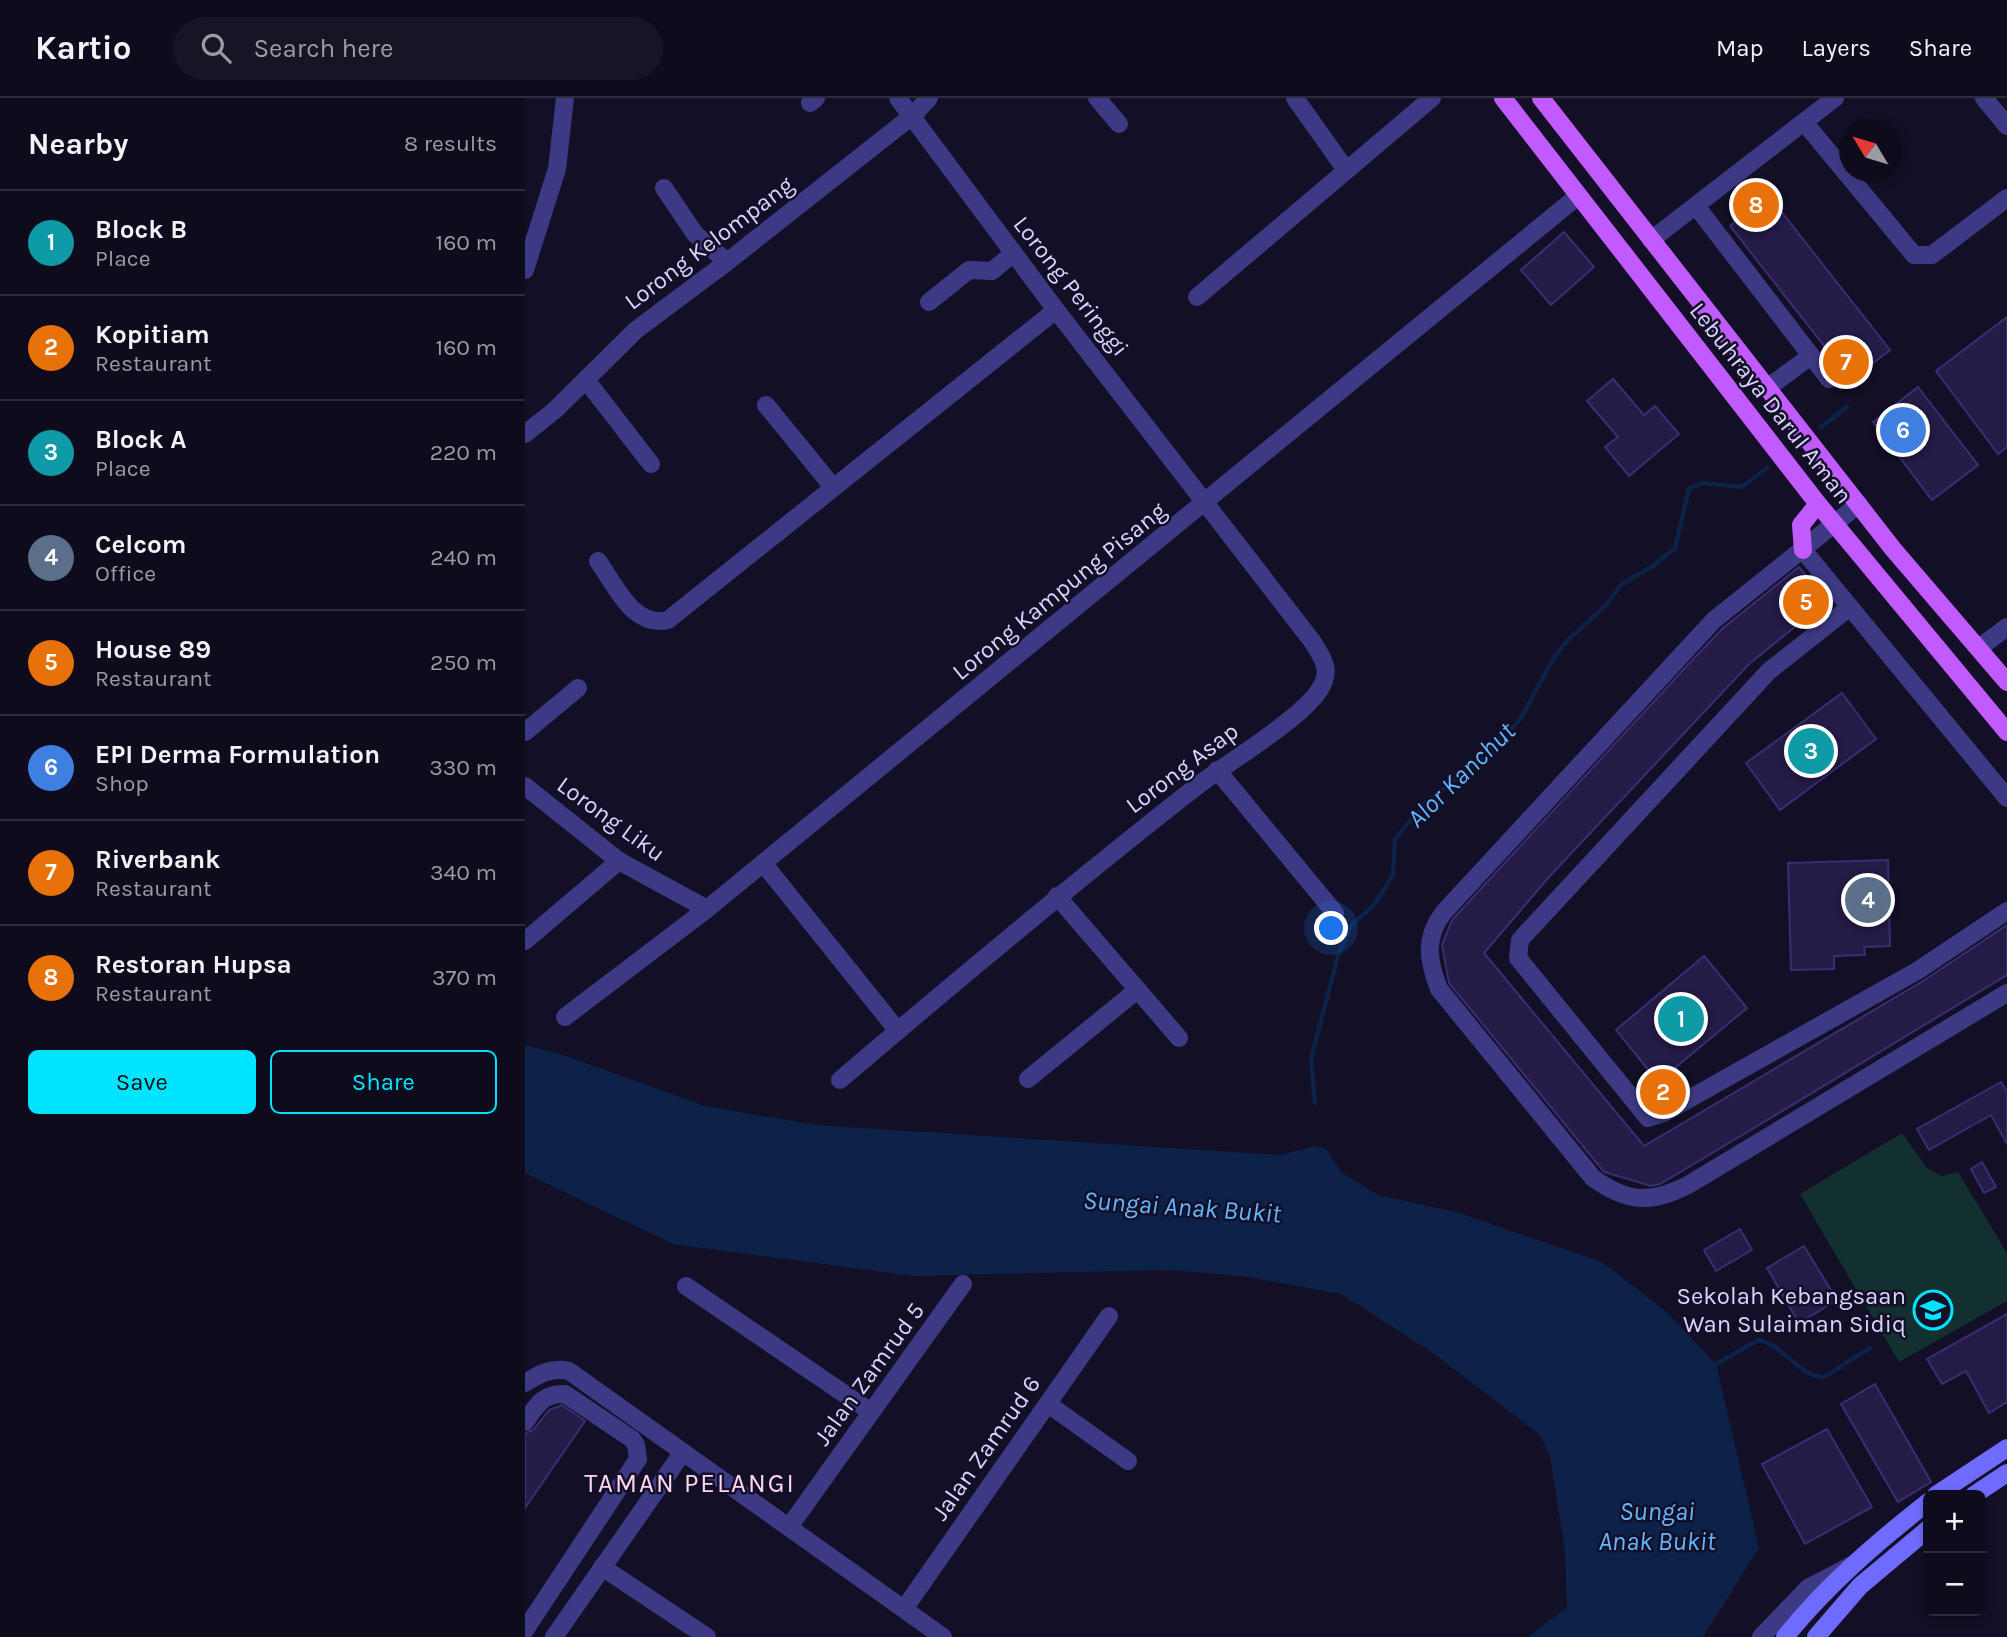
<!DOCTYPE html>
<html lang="en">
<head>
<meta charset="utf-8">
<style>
	:root { --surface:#0e0b1c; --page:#171425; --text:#f1f3f6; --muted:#9b9ba3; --line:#2e2b3b; --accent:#00e5ff }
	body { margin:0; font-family:Karla,sans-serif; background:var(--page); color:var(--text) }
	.controls { position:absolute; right:21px; bottom:21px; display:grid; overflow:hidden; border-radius:10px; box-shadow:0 4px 10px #0003 }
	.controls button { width:63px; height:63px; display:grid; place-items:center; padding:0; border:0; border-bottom:2px solid var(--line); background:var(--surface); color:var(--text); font:35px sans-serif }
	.compass { position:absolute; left:1314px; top:21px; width:63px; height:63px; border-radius:50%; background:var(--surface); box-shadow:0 4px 10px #0003; rotate:308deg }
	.you { position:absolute; left:807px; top:831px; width:24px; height:24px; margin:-18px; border:5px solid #fff; border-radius:50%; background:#1a73e8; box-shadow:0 0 0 10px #1a73e833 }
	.badge { display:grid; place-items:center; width:46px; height:46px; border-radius:50%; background:var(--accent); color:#fff; font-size:23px; font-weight:700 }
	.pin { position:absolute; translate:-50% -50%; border:4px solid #fff; box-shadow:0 2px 7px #0006 }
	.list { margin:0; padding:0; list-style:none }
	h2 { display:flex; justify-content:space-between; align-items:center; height:91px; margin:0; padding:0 28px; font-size:30px }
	h2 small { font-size:23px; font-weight:400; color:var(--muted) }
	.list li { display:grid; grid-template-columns:46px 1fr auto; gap:21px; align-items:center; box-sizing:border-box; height:105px; padding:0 28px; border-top:2px solid var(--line) }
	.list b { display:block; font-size:26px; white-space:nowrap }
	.list p { margin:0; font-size:23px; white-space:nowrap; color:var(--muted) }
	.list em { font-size:23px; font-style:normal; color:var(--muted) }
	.actions { display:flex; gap:14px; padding:21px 28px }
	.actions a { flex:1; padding:16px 0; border:2px solid var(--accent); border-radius:10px; text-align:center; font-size:24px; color:var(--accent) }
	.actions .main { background:var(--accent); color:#111 }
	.icon { flex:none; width:38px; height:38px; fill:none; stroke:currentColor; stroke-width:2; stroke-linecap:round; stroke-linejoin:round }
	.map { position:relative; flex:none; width:1482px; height:1539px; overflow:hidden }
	header { display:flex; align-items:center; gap:42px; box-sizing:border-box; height:98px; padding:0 35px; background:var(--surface); border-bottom:2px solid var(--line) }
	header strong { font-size:33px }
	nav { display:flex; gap:38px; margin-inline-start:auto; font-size:24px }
	.search { width:490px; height:63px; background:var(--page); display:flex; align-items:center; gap:18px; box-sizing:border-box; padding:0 24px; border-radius:38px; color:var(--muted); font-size:26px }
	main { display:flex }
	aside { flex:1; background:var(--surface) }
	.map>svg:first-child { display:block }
	.green { fill:#12302f }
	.water { fill:#0c2248 }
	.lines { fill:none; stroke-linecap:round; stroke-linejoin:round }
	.stream { stroke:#0c2248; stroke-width:4.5 }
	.building { fill:#241b47; stroke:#3b2d73; stroke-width:2 }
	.street { stroke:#3d3a85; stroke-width:18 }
	.secondary { stroke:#6f6bff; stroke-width:18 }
	.primary { stroke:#c25bff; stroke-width:18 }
	.labels { text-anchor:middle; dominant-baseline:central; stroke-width:5; stroke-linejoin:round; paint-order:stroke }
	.street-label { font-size:24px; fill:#d9d4ff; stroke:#130f26 }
	.poi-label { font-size:24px; fill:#d9d4ff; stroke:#130f26; text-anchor:end }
	.water-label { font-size:26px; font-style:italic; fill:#62b6ff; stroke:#130f26 }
	.neighbourhood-label { font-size:26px; letter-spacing:2px; fill:#ffd6f0; stroke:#130f26 }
</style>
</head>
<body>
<header>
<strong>Kartio</strong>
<div class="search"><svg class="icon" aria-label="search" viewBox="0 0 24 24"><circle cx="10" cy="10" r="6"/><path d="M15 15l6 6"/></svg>Search here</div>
<nav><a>Map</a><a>Layers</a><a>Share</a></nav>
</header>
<main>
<aside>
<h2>Nearby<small>8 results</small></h2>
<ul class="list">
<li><span class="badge" style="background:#0f9aa8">1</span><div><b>Block B</b><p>Place</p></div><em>160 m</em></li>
<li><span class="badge" style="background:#e8710a">2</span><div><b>Kopitiam</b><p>Restaurant</p></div><em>160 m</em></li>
<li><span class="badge" style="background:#0f9aa8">3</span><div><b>Block A</b><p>Place</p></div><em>220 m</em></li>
<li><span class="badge" style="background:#5c6f8a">4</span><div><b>Celcom</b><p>Office</p></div><em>240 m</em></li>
<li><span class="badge" style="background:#e8710a">5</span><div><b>House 89</b><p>Restaurant</p></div><em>250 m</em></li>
<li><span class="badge" style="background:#3f7fe0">6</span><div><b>EPI Derma Formulation</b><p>Shop</p></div><em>330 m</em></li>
<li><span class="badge" style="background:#e8710a">7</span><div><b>Riverbank</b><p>Restaurant</p></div><em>340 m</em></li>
<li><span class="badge" style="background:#e8710a">8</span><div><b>Restoran Hupsa</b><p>Restaurant</p></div><em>370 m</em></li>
</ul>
<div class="actions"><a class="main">Save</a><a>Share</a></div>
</aside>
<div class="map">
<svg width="1482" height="1539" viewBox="0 0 1482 1539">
	<rect width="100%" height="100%" fill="#130f26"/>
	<path class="green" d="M 1377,1035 L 1402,1070 L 1417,1078 L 1433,1074 L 1482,1155 L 1482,1203 L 1374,1264 L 1275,1096 Z"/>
	<path class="water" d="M 0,947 L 41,958 L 180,1008 L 290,1027 L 755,1057 L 790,1048 L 801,1051 L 817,1075 L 853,1097 L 931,1114 L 1077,1164 L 1143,1215 L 1191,1266 L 1234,1450 L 1178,1539 L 1003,1539 L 1042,1509 L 1040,1453 L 1025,1359 L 1015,1337 L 908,1255 L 816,1196 L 717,1178 L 644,1172 L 388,1178 L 148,1146 L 0,1075 Z"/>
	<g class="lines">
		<g class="stream">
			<path d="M 1296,329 L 1322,309"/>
			<path d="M 790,1005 L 786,961 L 814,854 L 826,828 L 849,807 L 868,777 L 870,741 L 901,704 L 962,657 L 996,620 L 1028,561 L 1040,545 L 1081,507 L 1097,486 L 1128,468 L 1150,450 L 1164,391 L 1177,385 L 1217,389 L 1242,370"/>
			<path d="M 1188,1268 L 1233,1242 C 1258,1246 1274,1279 1299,1279 L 1345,1250"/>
		</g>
	</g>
	<g class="building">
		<path d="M 1244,98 L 1365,252 L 1326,282 L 1205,128 Z"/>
		<path d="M 1039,134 L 1069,169 L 1026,207 L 996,172 Z"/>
		<path d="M 1482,219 L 1482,349 L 1473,356 L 1411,273 Z"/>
		<path d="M 1088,281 L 1119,317 L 1130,308 L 1154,336 L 1104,378 L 1080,349 L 1093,339 L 1062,303 Z"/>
		<path d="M 1393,289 L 1453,367 L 1407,402 L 1348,324 Z"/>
		<path d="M 1274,469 L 1302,503 L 1225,565 L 1024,779 L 959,855 L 1119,1048 L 1398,883 L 1482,827 L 1482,877 L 1224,1033 L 1135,1086 L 1126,1088 L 1079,1074 L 924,885 L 917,847 L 927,822 L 1159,571 L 1198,530 Z"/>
		<path d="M 1317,595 L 1351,641 L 1255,712 L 1221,665 Z"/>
		<path d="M 1363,762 L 1365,848 L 1339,849 L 1340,857 L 1309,858 L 1309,871 L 1266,872 L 1263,765 Z"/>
		<path d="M 1179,858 L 1222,910 L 1133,984 L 1091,932 Z"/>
		<path d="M 1476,984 L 1482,994 L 1482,1046 L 1466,1017 L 1404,1052 L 1392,1031 Z"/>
		<path d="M 1457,1064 L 1471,1089 L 1459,1095 L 1446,1071 Z"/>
		<path d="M 1215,1131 L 1227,1152 L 1191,1173 L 1179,1152 Z"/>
		<path d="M 1279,1148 L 1312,1202 L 1274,1225 L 1242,1170 Z"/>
		<path d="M 1482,1216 L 1482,1304 L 1464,1315 L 1441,1273 L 1417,1286 L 1402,1261 Z"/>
		<path d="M 1350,1286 L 1406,1384 L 1373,1404 L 1316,1306 Z"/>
		<path d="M 37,1307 L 60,1323 L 0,1410 L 0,1336 L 9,1331 L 24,1312 Z"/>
		<path d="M 1302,1331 L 1347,1409 L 1280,1446 L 1237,1366 Z"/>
	</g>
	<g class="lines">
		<g class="street">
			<path d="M 572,0 L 594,26"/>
			<path d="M 770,0 L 821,72"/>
			<path d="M 1459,0 L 1482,28"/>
			<path d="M 285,5 L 291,0"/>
			<path d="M 1279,24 L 1389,157 L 1407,157 L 1482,100"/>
			<path d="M 139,90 L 170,136 L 202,164"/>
			<path d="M 1171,108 L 1304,281"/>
			<path d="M 1126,142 L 1310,0"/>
			<path d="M 0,172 L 32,71 L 40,0"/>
			<path d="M 672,199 L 907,0"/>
			<path d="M 404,204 L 444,172 L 467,173 L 489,155"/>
			<path d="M 61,282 L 126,366"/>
			<path d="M 1242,290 L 1286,258"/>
			<path d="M 241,307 L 308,389"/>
			<path d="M 0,336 L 30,312 L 111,232 L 202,164 L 387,18 L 404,0"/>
			<path d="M 1334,406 L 1189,522 L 918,815 C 899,841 903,862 914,891 L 1068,1080 C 1103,1105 1126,1106 1163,1087 L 1482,895"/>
			<path d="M 1278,452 L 1482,700"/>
			<path d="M 73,463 C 91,488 108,530 143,522 L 531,212"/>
			<path d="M 1325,509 L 1244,573 L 995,842 L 993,860 L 1123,1020 L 1139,1015 L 1392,873 L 1482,813"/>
			<path d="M 1454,550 L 1482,529"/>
			<path d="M 0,634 L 53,590"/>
			<path d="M 692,672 L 810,815"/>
			<path d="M 0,688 L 94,763 L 182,811"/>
			<path d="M 238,765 L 373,933"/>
			<path d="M 532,798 L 654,940"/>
			<path d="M 0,843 L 94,763"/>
			<path d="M 40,919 L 182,811 L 1053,98"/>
			<path d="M 503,981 L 611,893"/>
			<path d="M 315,982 C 431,883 547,786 667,692 C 699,666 776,622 795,591 C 807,572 798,560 787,543 L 531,212 L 373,0"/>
			<path d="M 161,1188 L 346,1314"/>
			<path d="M 0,1285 C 14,1276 27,1269 44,1273 L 418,1539"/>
			<path d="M 523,1306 L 603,1363"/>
			<path d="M 0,1324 C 12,1307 18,1295 40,1296 L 107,1341 L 111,1347 L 113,1361 L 0,1532"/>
			<path d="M 264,1429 L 438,1186"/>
			<path d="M 77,1469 L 182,1539"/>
			<path d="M 379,1511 L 584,1218"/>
			<path d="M 29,1539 L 158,1354"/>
			<path d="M 1236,1539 L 1283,1490 L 1325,1468"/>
		</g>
		<g class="secondary">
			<path d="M 1411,1397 L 1482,1350"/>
			<path d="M 1449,1397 L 1482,1375"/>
			<path d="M 1260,1539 C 1302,1487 1351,1445 1403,1404"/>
			<path d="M 1291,1539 L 1335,1488 L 1403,1431"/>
		</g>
		<g class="primary">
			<path d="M 978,0 L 1293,406 L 1482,634"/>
			<path d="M 1016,0 L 1368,451 L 1482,584"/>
			<path d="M 1278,452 L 1276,427 L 1293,406"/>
		</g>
	</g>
	<defs>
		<symbol id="school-ring" viewBox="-11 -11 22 22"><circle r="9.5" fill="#130f26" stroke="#00e5ff" stroke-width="1.5"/><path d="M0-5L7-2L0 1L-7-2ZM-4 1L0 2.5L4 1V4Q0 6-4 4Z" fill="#00e5ff"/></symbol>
	</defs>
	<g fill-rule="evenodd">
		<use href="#school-ring" x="1386" y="1190" width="44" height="44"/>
	</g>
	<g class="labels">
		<g class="street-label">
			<text transform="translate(184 145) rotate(-37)">Lorong Kelompang</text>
			<text transform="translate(546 188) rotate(52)">Lorong Peringgi</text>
			<text transform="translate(1246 305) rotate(52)">Lebuhraya Darul Aman</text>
			<text transform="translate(534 493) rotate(-39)">Lorong Kampung Pisang</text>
			<text transform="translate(657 670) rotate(-37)">Lorong Asap</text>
			<text transform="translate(86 721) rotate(36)">Lorong Liku</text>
			<text transform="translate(344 1276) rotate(-54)">Jalan Zamrud 5</text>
			<text transform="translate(461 1350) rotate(-55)">Jalan Zamrud 6</text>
		</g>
		<g class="poi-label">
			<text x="1381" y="1198">Sekolah Kebangsaan<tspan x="1381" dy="28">Wan Sulaiman Sidiq</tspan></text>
		</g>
		<g class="water-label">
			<text transform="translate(936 677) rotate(-44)">Alor Kanchut</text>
			<text transform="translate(657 1109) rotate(4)">Sungai Anak Bukit</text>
			<text x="1132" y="1413">Sungai<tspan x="1132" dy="30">Anak Bukit</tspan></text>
		</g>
		<g class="neighbourhood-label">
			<text x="165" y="1385">TAMAN PELANGI</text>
		</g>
	</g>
</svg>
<div class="controls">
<button>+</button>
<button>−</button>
</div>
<svg class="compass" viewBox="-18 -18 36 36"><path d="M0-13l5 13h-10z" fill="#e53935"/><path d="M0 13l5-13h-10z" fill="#9b9ba3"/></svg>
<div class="you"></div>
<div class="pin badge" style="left:1156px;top:921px;background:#0f9aa8">1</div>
<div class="pin badge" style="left:1138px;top:994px;background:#e8710a">2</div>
<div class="pin badge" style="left:1286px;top:653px;background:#0f9aa8">3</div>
<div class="pin badge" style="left:1343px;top:802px;background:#5c6f8a">4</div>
<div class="pin badge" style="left:1281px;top:504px;background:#e8710a">5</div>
<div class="pin badge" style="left:1378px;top:332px;background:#3f7fe0">6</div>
<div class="pin badge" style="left:1321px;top:264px;background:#e8710a">7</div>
<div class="pin badge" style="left:1231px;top:107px;background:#e8710a">8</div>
</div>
</main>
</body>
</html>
